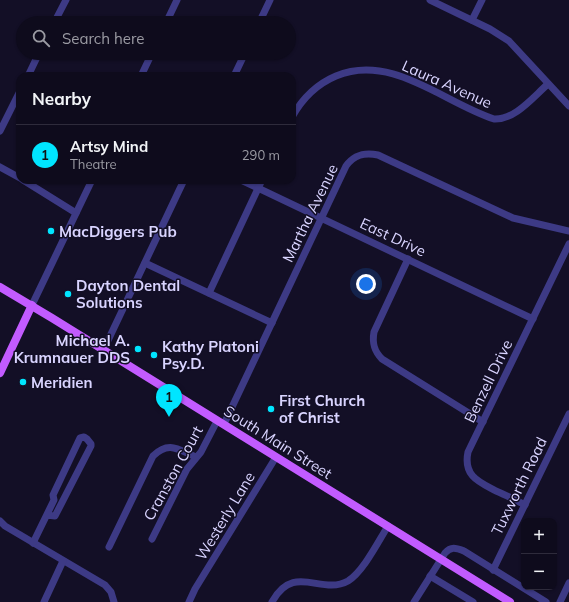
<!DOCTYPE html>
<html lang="en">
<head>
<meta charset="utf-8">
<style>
	:root { --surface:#0e0b1c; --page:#1c1929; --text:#f1f3f6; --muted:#9b9ba3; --line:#2e2b3b; --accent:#00e5ff }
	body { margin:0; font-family:Mulish,sans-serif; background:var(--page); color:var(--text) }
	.controls { position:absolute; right:12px; bottom:12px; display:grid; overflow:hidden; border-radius:8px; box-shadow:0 1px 3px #0004 }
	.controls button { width:36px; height:36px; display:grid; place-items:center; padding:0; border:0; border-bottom:1px solid var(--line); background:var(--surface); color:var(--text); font:20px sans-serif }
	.you { position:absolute; left:366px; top:284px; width:14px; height:14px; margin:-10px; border:3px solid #fff; border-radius:50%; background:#1a73e8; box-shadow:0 0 0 6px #1a73e833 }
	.badge { display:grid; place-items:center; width:26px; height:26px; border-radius:50%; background:var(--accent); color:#111; font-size:13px; font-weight:700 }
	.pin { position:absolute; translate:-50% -33px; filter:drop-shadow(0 1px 2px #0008) }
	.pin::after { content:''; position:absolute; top:21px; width:14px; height:12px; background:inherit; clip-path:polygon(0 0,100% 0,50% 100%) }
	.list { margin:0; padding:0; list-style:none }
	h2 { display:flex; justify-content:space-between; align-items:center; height:52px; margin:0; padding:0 16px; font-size:17px }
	h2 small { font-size:13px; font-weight:400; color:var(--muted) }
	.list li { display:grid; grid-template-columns:26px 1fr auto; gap:12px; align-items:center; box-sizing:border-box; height:60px; padding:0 16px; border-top:1px solid var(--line) }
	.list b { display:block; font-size:15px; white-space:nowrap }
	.list p { margin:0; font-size:13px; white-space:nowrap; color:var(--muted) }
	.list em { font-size:13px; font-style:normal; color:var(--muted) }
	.icon { flex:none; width:22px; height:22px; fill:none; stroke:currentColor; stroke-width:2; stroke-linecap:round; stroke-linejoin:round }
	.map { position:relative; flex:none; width:569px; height:602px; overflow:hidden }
	.search { position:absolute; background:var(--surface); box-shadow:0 1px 3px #0004; left:16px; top:16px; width:280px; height:44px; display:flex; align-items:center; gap:10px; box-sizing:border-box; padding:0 14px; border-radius:22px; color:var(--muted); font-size:15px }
	.panel { position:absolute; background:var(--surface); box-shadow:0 1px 3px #0004; left:16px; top:72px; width:280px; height:112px; border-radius:12px }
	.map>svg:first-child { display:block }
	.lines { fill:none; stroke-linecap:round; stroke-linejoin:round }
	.minor { stroke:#3d3a85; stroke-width:7 }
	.major { stroke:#c25bff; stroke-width:8 }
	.poi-dot { fill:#00e5ff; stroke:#130f26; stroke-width:1.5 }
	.labels { text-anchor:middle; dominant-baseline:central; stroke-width:3; stroke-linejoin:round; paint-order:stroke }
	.street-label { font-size:15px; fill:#d9d4ff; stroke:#130f26 }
	.poi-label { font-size:15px; font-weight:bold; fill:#d9d4ff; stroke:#130f26; text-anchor:start }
</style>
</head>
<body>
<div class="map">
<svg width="569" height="602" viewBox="0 0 569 602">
	<rect width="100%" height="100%" fill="#130f26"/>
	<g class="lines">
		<g class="minor">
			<path d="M 430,0 L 490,29 L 509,41 L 569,106"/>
			<path d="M 472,20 L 482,0"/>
			<path d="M 54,23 L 66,0"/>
			<path d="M 166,23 L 177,0"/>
			<path d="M 259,23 L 270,0"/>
			<path d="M 28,76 L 39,53"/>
			<path d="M 141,76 L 152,53"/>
			<path d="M 234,76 L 245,53"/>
			<path d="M 292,117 C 302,99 317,84 336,76 C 392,53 444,103 494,119 C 515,120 533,97 548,84"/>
			<path d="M 0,131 L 20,91"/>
			<path d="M 0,167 L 20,178"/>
			<path d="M 23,180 L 76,213"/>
			<path d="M 241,180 L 533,319"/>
			<path d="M 408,259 L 374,332 C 372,343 374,351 382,359 L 483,422"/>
			<path d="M 145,263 L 272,323"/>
			<path d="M 209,293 L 262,180"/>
			<path d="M 32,305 L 92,180"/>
			<path d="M 103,351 L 184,180"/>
			<path d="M 224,424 L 346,166 C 354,155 364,152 378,155 L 513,218 L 569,231"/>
			<path d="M 525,505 C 515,500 506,495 496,491 C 479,482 463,476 468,452 L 569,244"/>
			<path d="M 0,521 L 5,526 L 105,585 L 111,592 L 114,602"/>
			<path d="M 152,539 L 187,469 L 201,452 L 217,421"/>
			<path d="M 33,543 L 54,500 L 53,495 L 80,438 L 84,437 L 87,439 L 91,444 L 91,446 L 55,516 L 47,515"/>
			<path d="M 109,547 L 153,456 C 169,440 179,450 196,457"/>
			<path d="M 493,570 L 569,414"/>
			<path d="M 430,576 L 473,602"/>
			<path d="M 44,602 L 63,561"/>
			<path d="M 189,602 L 195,589 L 276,457"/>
			<path d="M 272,602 C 294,562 321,596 348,581 C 363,572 378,542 388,526"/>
			<path d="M 414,602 L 445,553 C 451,546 456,548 464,551 L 546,602"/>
			<path d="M 560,602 L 569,583"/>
		</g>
		<g class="major">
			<path d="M 0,287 L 52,318 L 510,602"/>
			<path d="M 0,373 L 32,305"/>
		</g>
	</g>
	<g class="poi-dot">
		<circle cx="51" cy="231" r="4"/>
		<circle cx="68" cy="294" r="4"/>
		<circle cx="138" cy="349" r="4"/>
		<circle cx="154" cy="355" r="4"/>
		<circle cx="23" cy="382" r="4"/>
		<circle cx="271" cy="409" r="4"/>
	</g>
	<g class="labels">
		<g class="street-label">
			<text transform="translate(447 84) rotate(24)">Laura Avenue</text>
			<text transform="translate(310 213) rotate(-64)">Martha Avenue</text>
			<text transform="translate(393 237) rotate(25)">East Drive</text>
			<text transform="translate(488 381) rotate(-64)">Benzell Drive</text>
			<text transform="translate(278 442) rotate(32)">South Main Street</text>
			<text transform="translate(173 473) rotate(-61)">Cranston Court</text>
			<text transform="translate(519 486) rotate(-64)">Tuxworth Road</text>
			<text transform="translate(225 516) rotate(-59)">Westerly Lane</text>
		</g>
		<g class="poi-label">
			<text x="59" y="231">MacDiggers Pub</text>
			<text x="76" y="285">Dayton Dental<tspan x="76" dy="17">Solutions</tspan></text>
			<text x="130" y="340" text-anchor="end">Michael A.<tspan x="130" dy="17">Krumnauer DDS</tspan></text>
			<text x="162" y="346">Kathy Platoni<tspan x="162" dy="17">Psy.D.</tspan></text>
			<text x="31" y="382">Meridien</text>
			<text x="279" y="400">First Church<tspan x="279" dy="17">of Christ</tspan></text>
		</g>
	</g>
</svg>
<div class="controls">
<button>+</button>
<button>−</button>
</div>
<div class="you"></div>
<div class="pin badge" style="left:169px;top:417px">1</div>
<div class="search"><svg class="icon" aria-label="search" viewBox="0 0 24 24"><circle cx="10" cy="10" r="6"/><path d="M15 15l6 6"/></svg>Search here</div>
<section class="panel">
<h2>Nearby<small></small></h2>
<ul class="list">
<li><span class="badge">1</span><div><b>Artsy Mind</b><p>Theatre</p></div><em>290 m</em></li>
</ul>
</section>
</div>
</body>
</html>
